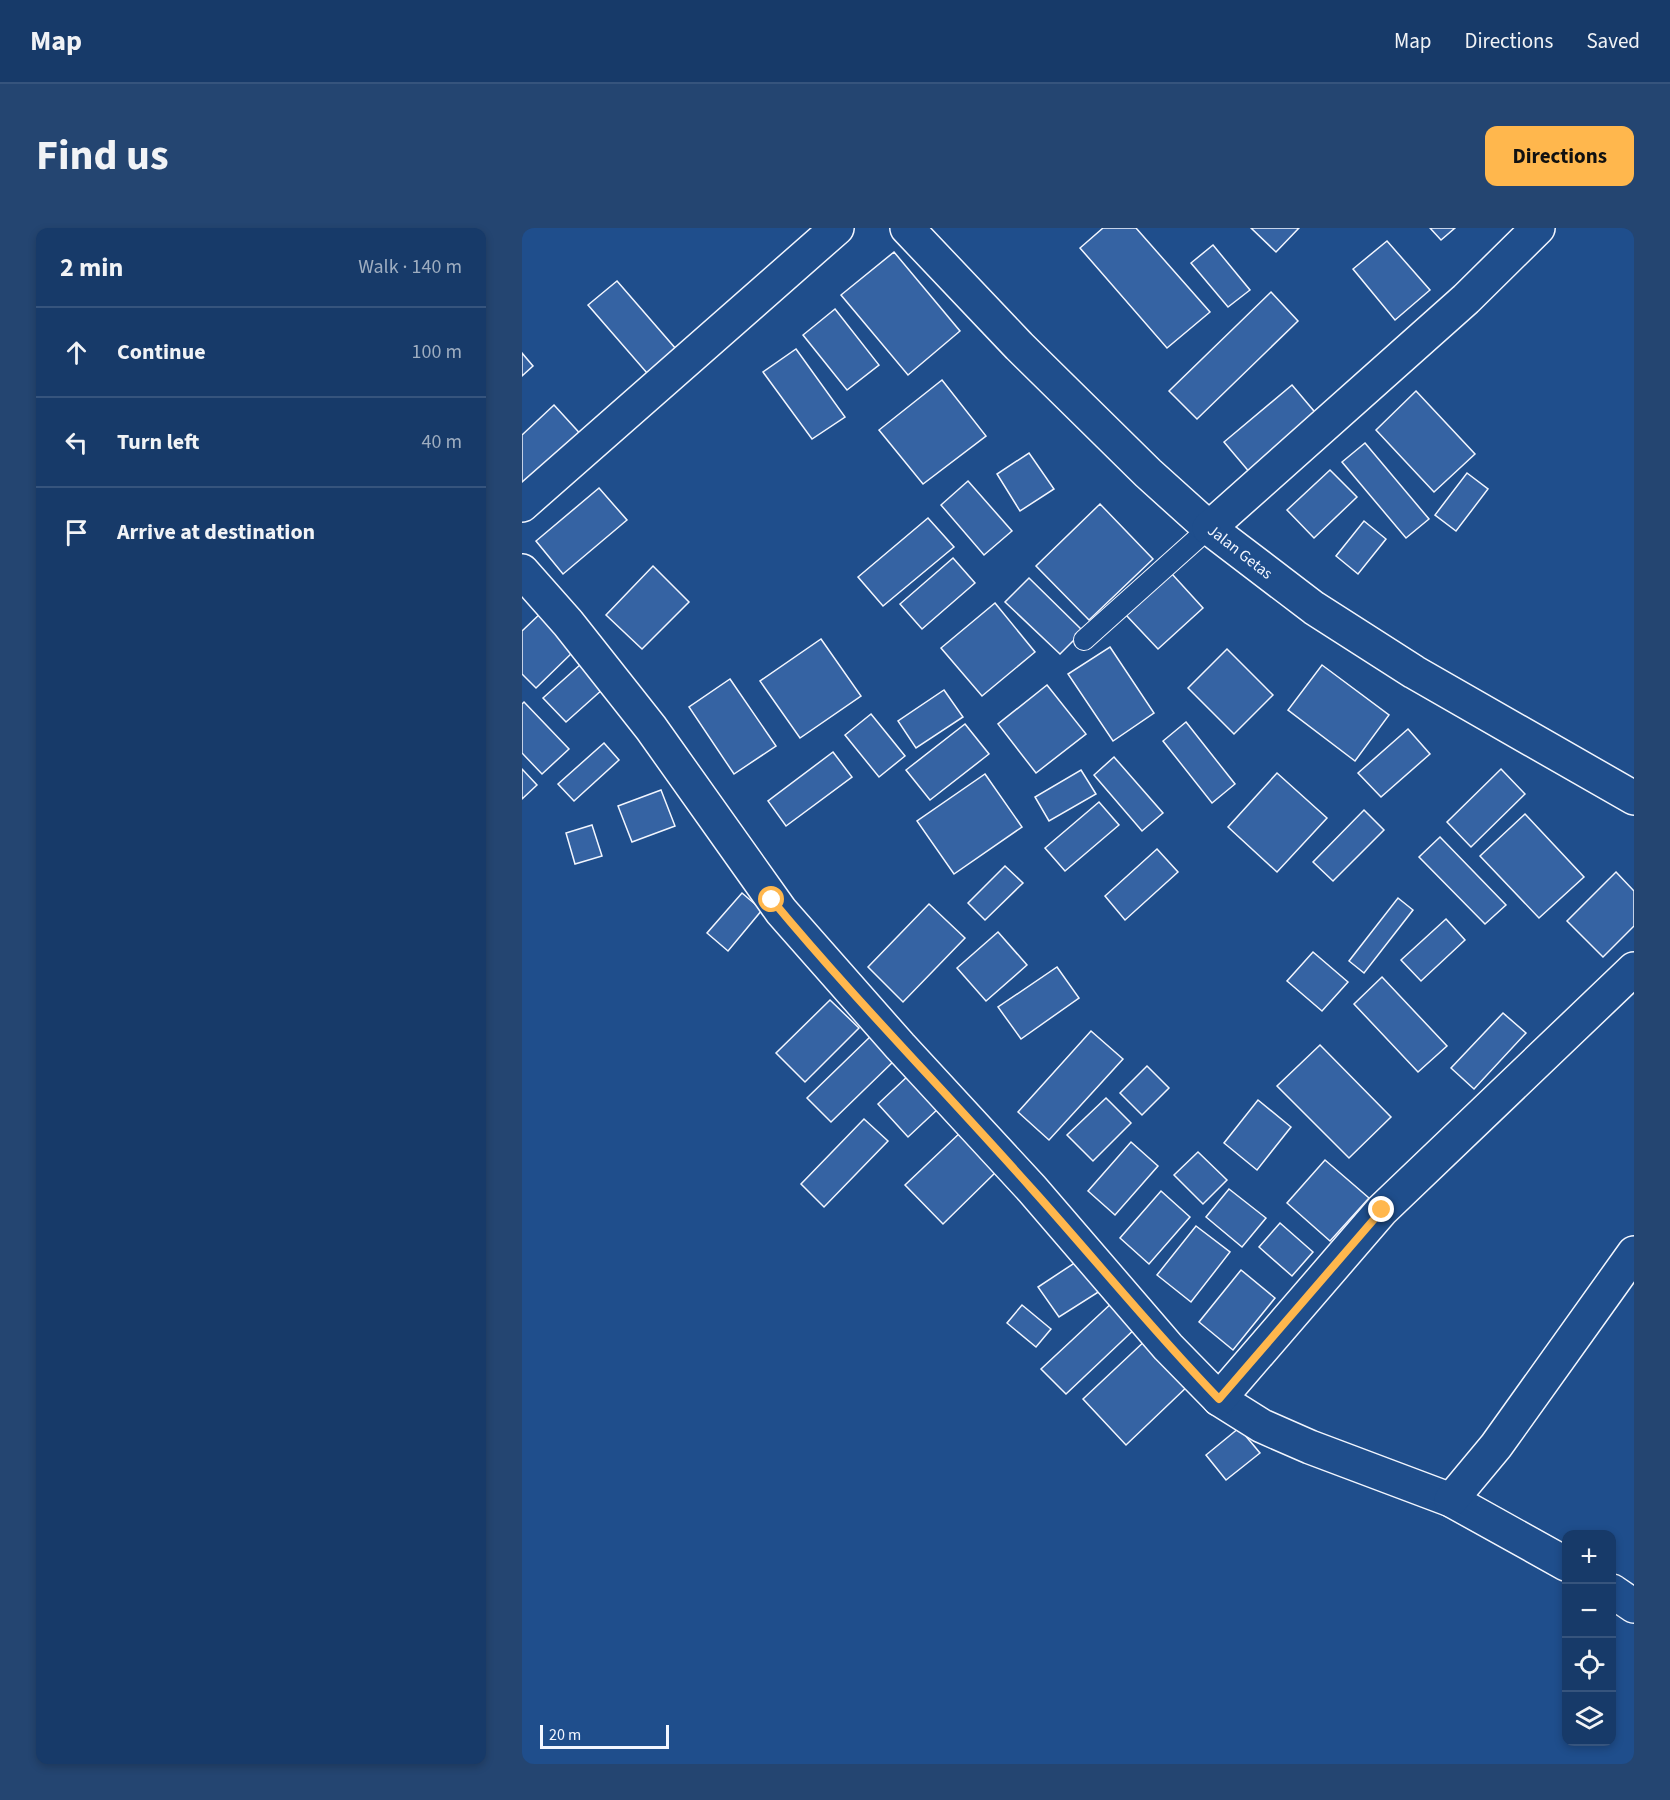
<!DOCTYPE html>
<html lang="en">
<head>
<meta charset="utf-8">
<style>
	:root { --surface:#173a69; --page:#244571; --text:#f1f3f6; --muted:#9eadc0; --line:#36547d; --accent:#ffb74d }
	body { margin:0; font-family:"Source Sans 3",sans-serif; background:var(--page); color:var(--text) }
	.controls { position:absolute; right:18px; bottom:18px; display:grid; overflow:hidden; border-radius:12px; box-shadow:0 3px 9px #0003 }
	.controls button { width:54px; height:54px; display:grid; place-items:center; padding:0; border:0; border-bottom:2px solid var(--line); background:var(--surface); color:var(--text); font:30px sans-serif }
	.scale { position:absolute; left:18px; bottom:15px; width:129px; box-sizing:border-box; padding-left:6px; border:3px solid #f2f6ff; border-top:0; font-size:16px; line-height:21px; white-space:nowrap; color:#f2f6ff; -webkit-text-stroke:4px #1f4e8c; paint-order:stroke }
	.stop { position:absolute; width:18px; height:18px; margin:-14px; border:4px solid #ffb74d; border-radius:50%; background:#fff }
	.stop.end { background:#ffb74d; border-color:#fff; box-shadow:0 2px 6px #0008 }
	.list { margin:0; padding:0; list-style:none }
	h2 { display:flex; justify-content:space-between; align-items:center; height:78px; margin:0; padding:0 24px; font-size:26px }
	h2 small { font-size:20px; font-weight:400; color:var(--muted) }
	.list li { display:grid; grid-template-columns:39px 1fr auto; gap:18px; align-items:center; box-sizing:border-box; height:90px; padding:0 24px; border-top:2px solid var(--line) }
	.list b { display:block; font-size:22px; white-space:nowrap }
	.list em { font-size:20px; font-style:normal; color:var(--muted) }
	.icon { flex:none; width:33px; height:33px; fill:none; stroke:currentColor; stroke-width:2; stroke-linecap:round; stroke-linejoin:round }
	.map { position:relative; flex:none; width:1112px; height:1536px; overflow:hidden; border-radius:12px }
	header { display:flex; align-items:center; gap:36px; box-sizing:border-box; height:84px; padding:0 30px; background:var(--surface); border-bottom:2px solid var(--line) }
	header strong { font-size:28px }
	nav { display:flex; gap:33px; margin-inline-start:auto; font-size:21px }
	.intro { display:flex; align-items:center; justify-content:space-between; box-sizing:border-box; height:144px; padding:0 36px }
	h1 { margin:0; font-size:42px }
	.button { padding:15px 27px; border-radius:12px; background:var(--accent); color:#111; font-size:21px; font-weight:700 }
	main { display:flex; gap:36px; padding:0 36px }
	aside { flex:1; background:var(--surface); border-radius:12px; box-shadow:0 3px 9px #0003 }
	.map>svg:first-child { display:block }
	.building { fill:#3563a3; stroke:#f2f6ff; stroke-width:1.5 }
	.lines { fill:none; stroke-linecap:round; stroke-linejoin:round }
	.lane-casing { stroke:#f2f6ff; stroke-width:22 }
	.street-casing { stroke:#f2f6ff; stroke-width:36 }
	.lane { stroke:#1f4e8c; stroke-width:20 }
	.street { stroke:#1f4e8c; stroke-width:33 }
	.route { stroke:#ffb74d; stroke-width:8 }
	.labels { text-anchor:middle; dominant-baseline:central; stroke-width:4.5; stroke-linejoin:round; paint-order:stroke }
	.street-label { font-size:16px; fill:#f2f6ff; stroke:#1f4e8c }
</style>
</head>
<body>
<header>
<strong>Map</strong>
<nav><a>Map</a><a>Directions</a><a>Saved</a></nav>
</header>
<div class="intro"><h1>Find us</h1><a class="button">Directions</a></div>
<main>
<aside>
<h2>2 min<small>Walk · 140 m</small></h2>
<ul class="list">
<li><svg class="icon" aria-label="ahead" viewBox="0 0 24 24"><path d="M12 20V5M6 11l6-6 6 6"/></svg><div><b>Continue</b></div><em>100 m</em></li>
<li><svg class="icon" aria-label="left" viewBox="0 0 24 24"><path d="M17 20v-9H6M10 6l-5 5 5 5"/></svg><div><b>Turn left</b></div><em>40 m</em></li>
<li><svg class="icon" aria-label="arrive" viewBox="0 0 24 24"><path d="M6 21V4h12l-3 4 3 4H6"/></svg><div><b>Arrive at destination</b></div></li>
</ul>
</aside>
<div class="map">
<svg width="1112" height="1536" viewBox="0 0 1112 1536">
	<rect width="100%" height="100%" fill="#1f4e8c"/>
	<g class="building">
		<path d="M 581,0 L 614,0 L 688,84 L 645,120 L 558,20 Z"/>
		<path d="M 729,0 L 777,0 L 754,24 Z"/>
		<path d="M 908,0 L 933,0 L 919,12 Z"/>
		<path d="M 865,13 L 908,62 L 873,92 L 831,41 Z"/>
		<path d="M 691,17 L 728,62 L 706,79 L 669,35 Z"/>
		<path d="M 372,24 L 438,103 L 386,147 L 319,67 Z"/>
		<path d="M 95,53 L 154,121 L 125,145 L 66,77 Z"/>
		<path d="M 749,64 L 776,93 L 675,191 L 647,163 Z"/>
		<path d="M 313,81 L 357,137 L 325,162 L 281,107 Z"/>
		<path d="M 274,121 L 323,189 L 290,211 L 241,144 Z"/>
		<path d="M 0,125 L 11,138 L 0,148 Z"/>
		<path d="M 420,152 L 464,208 L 401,256 L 357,202 Z"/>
		<path d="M 770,157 L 797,189 L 729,246 L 702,214 Z"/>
		<path d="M 894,163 L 953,226 L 912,264 L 854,202 Z"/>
		<path d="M 32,177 L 63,211 L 0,270 L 0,207 Z"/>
		<path d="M 843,215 L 907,291 L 884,310 L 820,234 Z"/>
		<path d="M 507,225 L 532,261 L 498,283 L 475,246 Z"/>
		<path d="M 808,242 L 835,269 L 792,310 L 765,282 Z"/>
		<path d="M 945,245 L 966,261 L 934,303 L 913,287 Z"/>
		<path d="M 446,253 L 490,303 L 462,327 L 419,277 Z"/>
		<path d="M 77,260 L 105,292 L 41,346 L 14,313 Z"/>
		<path d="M 578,276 L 631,331 L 567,392 L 514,338 Z"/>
		<path d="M 406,290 L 432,319 L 361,378 L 336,349 Z"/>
		<path d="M 842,293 L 864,311 L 836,346 L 814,328 Z"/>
		<path d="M 431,330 L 453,355 L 400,401 L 378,376 Z"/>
		<path d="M 131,338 L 167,374 L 120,421 L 84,387 Z"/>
		<path d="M 650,346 L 681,380 L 636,421 L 604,387 Z"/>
		<path d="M 507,350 L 561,403 L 538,426 L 483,374 Z"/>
		<path d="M 473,375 L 513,424 L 460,468 L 419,420 Z"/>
		<path d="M 20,384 L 55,420 L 14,460 L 0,446 L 0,403 Z"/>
		<path d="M 299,411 L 339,468 L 278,510 L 238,453 Z"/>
		<path d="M 588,419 L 632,485 L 591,513 L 546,446 Z"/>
		<path d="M 705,421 L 751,467 L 712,506 L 666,460 Z"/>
		<path d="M 59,436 L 81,461 L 44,494 L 21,470 Z"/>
		<path d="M 800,437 L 867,487 L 833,533 L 766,482 Z"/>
		<path d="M 208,451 L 254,518 L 212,546 L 167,479 Z"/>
		<path d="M 525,457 L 564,506 L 514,545 L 476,496 Z"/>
		<path d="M 422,462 L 441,489 L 394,520 L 376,493 Z"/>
		<path d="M 2,474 L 47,521 L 20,546 L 0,525 L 0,476 Z"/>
		<path d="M 349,486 L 383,528 L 357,549 L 323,507 Z"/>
		<path d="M 664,494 L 713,556 L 690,575 L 641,513 Z"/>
		<path d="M 443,496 L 467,526 L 408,572 L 384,542 Z"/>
		<path d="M 886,501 L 908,526 L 859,569 L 836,545 Z"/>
		<path d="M 82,515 L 97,532 L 52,573 L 36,556 Z"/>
		<path d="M 311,524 L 330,549 L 264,598 L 246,573 Z"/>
		<path d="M 592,529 L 641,585 L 620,603 L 572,547 Z"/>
		<path d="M 0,541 L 15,557 L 0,571 Z"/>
		<path d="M 979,541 L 1003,566 L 949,619 L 925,594 Z"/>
		<path d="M 559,542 L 574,566 L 527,593 L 513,569 Z"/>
		<path d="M 755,545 L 805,590 L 755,644 L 706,599 Z"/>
		<path d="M 463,546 L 500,599 L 432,646 L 395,593 Z"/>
		<path d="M 139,562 L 153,598 L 110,614 L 96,578 Z"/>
		<path d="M 577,574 L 597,597 L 543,643 L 523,620 Z"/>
		<path d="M 842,582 L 862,602 L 811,653 L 791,634 Z"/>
		<path d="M 1003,586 L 1062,649 L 1017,690 L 958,628 Z"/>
		<path d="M 70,597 L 80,628 L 53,636 L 44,605 Z"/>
		<path d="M 918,609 L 984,677 L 963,696 L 897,629 Z"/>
		<path d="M 635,621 L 656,644 L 603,692 L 583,668 Z"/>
		<path d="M 483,638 L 501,655 L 463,692 L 446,675 Z"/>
		<path d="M 1094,644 L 1112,663 L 1112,698 L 1081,729 L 1045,693 Z"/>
		<path d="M 220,665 L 240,682 L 206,723 L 185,705 Z"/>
		<path d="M 876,670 L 891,682 L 842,745 L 827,733 Z"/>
		<path d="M 407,676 L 443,710 L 381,774 L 346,739 Z"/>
		<path d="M 924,691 L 943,712 L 899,753 L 879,732 Z"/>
		<path d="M 476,704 L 505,737 L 464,773 L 435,740 Z"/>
		<path d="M 791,724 L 826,754 L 800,783 L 765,753 Z"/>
		<path d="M 535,739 L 557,770 L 499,811 L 476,779 Z"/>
		<path d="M 860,749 L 925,818 L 896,844 L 832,776 Z"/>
		<path d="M 308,772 L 337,800 L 283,854 L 254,825 Z"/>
		<path d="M 981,785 L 1004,805 L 952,861 L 929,840 Z"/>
		<path d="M 569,803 L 601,831 L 527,912 L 496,884 Z"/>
		<path d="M 352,805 L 376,829 L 309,894 L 285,870 Z"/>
		<path d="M 798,817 L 869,889 L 827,930 L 755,858 Z"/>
		<path d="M 625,838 L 647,860 L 620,887 L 598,865 Z"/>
		<path d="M 387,847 L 417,880 L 386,909 L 356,876 Z"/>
		<path d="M 584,870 L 609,895 L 571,933 L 545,907 Z"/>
		<path d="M 736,872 L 769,899 L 735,942 L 702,915 Z"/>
		<path d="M 342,891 L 366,913 L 302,979 L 279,956 Z"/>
		<path d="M 440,903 L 477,941 L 421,996 L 383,957 Z"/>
		<path d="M 609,914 L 636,938 L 593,987 L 566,963 Z"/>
		<path d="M 676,924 L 705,952 L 681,976 L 652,947 Z"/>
		<path d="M 803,932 L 847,970 L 808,1013 L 765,975 Z"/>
		<path d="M 707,961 L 744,990 L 720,1019 L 684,989 Z"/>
		<path d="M 639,963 L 668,989 L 627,1036 L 598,1010 Z"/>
		<path d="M 758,995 L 791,1024 L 770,1048 L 737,1019 Z"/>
		<path d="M 674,998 L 708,1024 L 669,1074 L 635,1047 Z"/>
		<path d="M 557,1032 L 578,1063 L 537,1089 L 516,1059 Z"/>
		<path d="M 719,1042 L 753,1070 L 711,1122 L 677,1094 Z"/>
		<path d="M 593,1072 L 617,1097 L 544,1166 L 519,1141 Z"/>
		<path d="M 500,1077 L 529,1101 L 514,1119 L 485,1095 Z"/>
		<path d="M 626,1110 L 669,1155 L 604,1217 L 561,1171 Z"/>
		<path d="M 717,1200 L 738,1225 L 704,1252 L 684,1227 Z"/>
	</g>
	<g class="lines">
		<defs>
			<path id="lane" d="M 562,412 L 687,300"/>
			<g id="street">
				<path d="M 385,0 L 497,118 L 626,245 L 687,300 L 792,380 L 892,444 L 1112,570"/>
				<path d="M 0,277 L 315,0"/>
				<path d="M 687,300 L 944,71 L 1016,0"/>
				<path d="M 0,343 L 46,395 L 129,500 L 259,683 L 378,818 L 510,961 L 646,1119 L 697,1171 L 740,1198 L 788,1219 L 929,1272 L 1044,1336"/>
				<path d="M 697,1171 L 860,982 L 1112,741"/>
				<path d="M 929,1272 L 974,1218 L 1112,1025"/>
				<path d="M 1090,1363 L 1112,1378"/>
			</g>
		</defs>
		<use href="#lane" class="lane-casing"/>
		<use href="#street" class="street-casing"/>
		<use href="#lane" class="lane"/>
		<use href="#street" class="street"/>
	</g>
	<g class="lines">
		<path class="route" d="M 250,672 C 333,772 424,864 510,961 C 573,1031 632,1104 697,1171 L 860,982"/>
	</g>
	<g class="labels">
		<g class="street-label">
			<text transform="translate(718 324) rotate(38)">Jalan Getas</text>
		</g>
	</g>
</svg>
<div class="controls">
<button>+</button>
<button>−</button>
<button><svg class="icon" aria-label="locate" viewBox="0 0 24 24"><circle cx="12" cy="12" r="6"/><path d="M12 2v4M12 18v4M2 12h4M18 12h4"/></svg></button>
<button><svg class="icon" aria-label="layers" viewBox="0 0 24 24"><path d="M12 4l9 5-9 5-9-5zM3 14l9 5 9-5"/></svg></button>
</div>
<div class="scale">20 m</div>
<div class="stop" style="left:250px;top:672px"></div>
<div class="stop end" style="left:860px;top:982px"></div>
</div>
</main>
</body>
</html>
